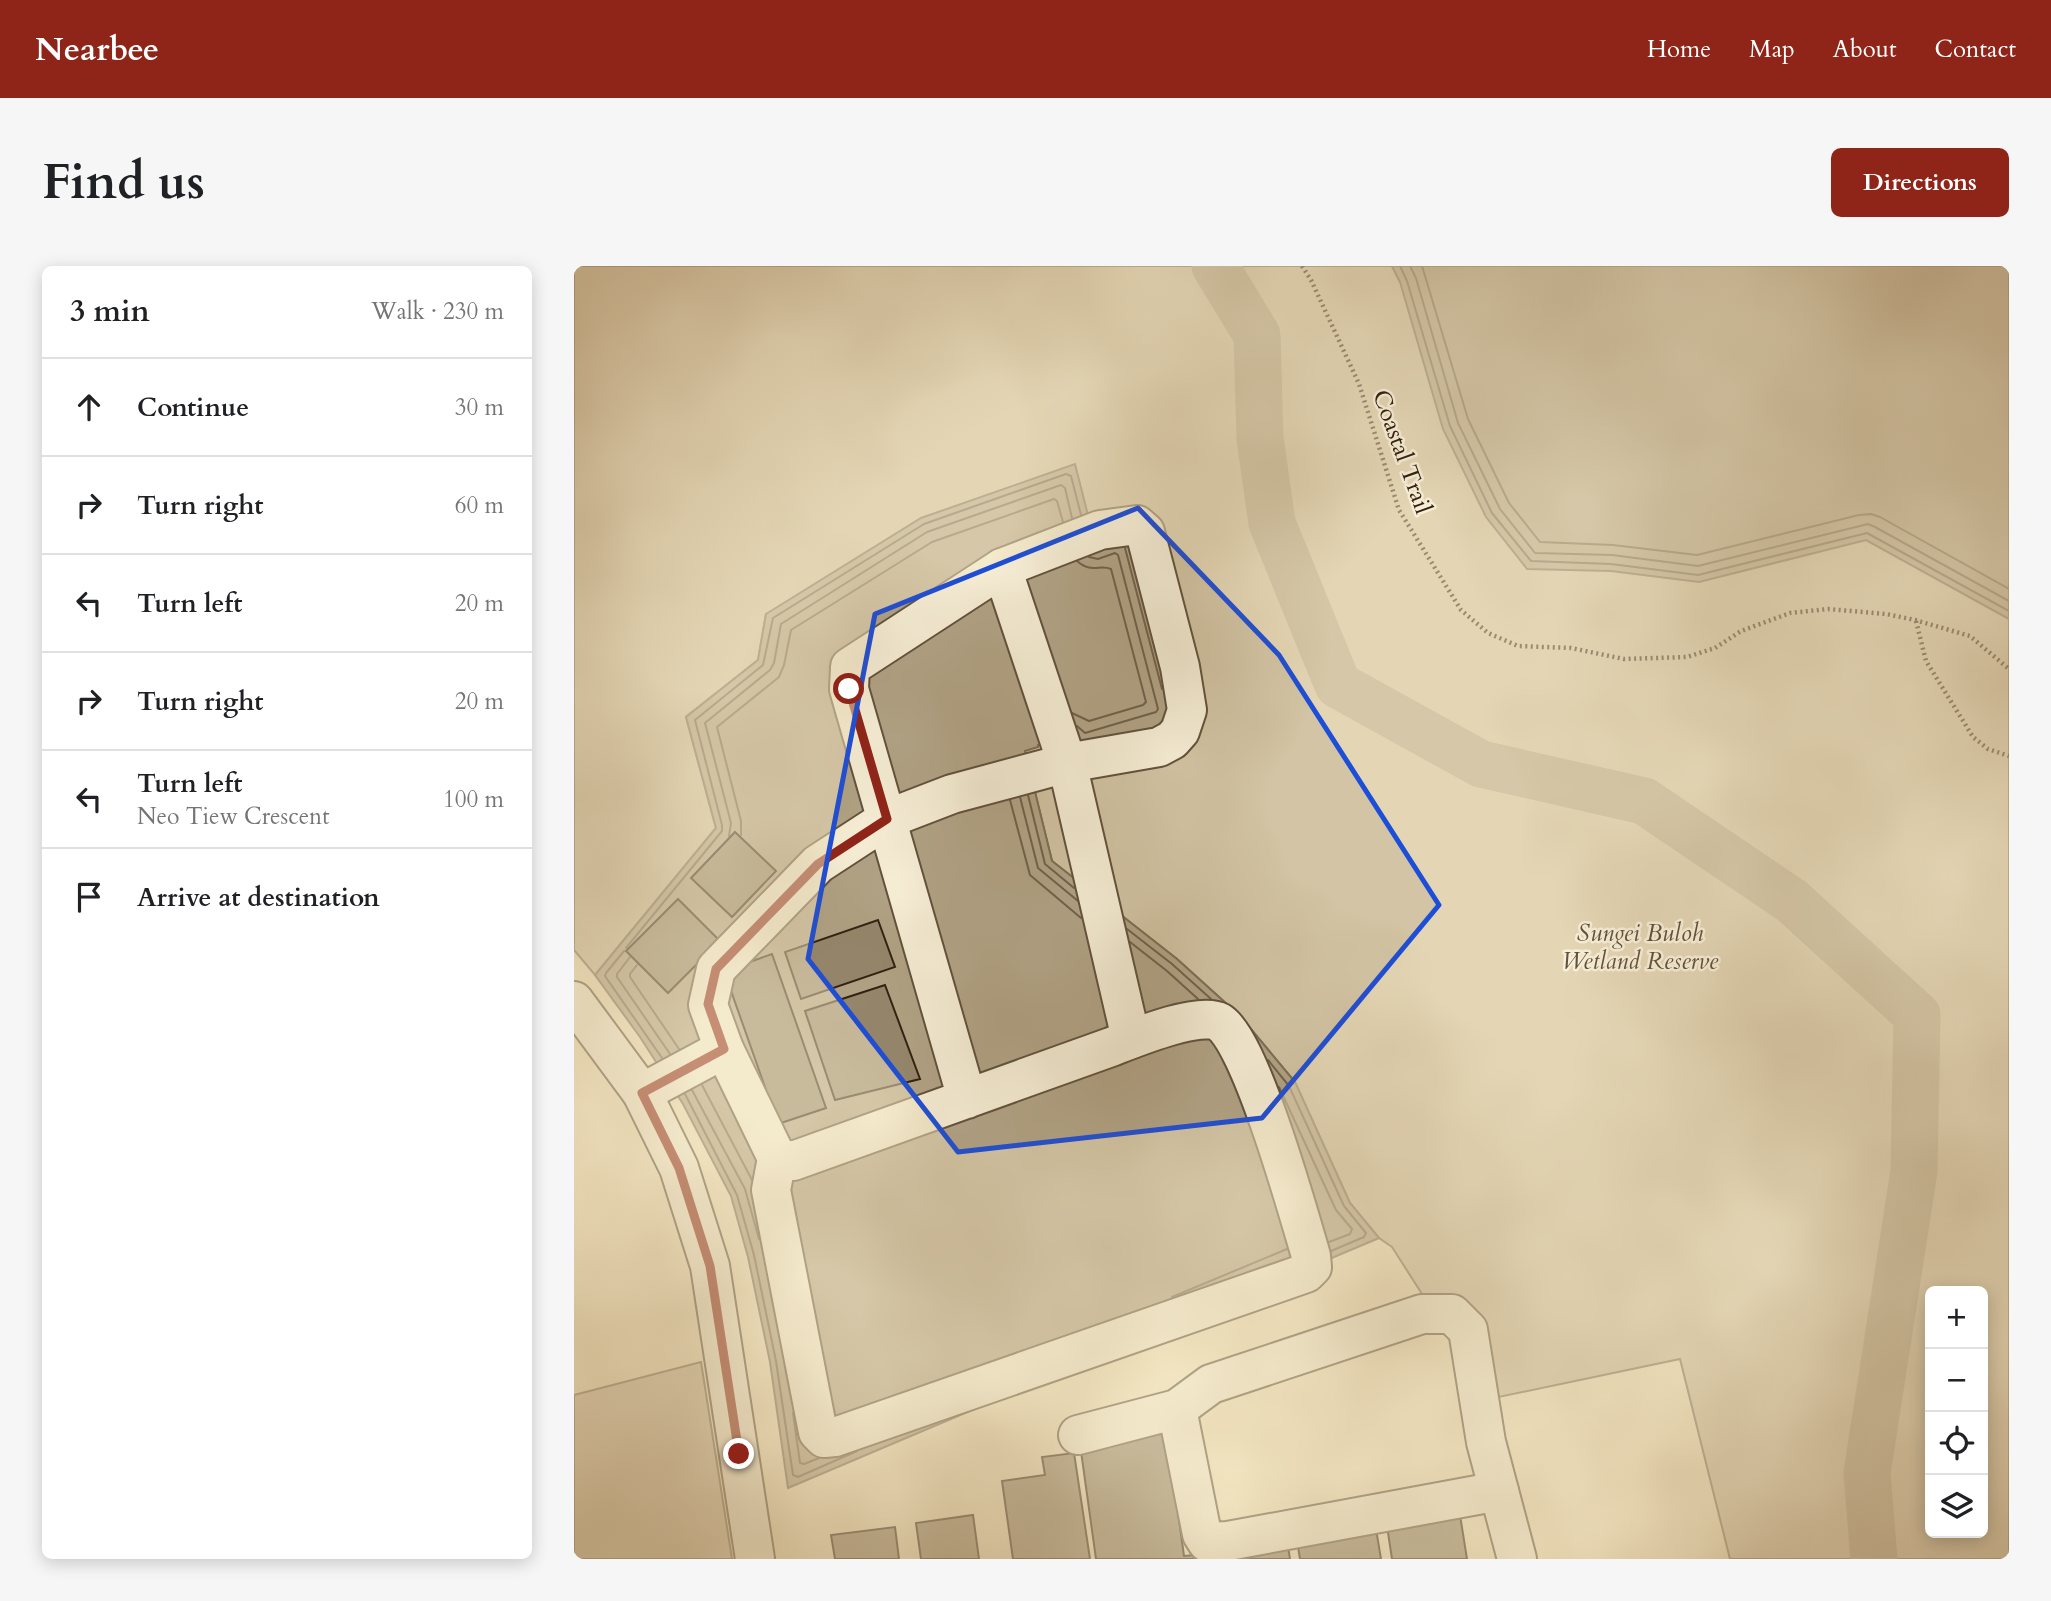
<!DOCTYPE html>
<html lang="en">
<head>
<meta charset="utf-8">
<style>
	:root { --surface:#fff; --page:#f6f6f6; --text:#202124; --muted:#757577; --line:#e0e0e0; --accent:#8f2418 }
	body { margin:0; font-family:Cardo,serif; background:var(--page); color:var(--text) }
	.controls { position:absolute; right:21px; bottom:21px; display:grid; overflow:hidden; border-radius:10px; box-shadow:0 4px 18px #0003 }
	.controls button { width:63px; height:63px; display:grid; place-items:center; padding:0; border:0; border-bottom:2px solid var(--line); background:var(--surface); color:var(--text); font:35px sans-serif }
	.stop { position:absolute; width:21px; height:21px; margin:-16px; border:5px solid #8f2418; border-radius:50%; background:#fff }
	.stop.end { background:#8f2418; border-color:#fff; box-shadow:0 2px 7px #0008 }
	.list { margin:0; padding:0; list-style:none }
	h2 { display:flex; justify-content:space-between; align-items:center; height:91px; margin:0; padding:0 28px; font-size:30px }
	h2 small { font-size:23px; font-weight:400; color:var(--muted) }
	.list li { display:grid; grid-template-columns:46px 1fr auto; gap:21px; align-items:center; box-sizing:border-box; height:98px; padding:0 28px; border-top:2px solid var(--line) }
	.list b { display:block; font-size:26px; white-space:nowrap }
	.list p { margin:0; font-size:23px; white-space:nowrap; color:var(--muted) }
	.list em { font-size:23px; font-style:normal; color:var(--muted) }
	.icon { flex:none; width:38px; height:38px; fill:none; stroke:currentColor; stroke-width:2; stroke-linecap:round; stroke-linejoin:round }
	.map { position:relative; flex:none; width:1435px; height:1293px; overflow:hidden; border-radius:10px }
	header { display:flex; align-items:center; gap:42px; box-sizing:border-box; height:98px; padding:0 35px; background:var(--accent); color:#fff }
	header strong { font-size:33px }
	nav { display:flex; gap:38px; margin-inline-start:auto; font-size:24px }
	.intro { display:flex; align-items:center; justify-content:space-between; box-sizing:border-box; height:168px; padding:0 42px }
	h1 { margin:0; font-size:49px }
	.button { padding:18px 32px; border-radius:10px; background:var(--accent); color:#fff; font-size:24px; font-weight:700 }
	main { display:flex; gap:42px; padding:0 42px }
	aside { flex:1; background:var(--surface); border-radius:10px; box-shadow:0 4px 18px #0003 }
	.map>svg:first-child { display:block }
	.green { fill:#d2c4a4; stroke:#81725a; stroke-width:2; fill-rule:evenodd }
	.water { fill:#b1a386; stroke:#7d6f57; stroke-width:2 }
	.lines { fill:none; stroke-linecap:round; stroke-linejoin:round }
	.shore { stroke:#70624c; stroke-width:2 }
	.river { stroke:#b1a386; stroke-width:47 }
	.building { fill:#95876d; stroke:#302011; stroke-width:2 }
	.minor-casing { stroke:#61523d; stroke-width:42 }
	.path { stroke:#302011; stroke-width:4.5; stroke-dasharray:2 3.5; stroke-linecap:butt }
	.minor { stroke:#f7efd7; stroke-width:38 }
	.route { stroke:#8f2418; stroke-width:9 }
	.marked { fill:none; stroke:#1d4ed8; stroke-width:5; stroke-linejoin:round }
	.labels { text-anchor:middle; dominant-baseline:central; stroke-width:5; stroke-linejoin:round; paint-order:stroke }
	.street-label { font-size:24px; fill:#302011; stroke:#f7efd7 }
	.park-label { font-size:24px; font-style:italic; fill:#61513d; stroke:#f7efd7 }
</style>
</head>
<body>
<header>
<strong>Nearbee</strong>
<nav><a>Home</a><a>Map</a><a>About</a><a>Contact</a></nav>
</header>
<div class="intro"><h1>Find us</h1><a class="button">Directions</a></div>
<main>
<aside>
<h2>3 min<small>Walk · 230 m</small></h2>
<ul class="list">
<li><svg class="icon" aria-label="ahead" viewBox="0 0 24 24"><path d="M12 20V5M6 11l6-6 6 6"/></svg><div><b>Continue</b></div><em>30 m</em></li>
<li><svg class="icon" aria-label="right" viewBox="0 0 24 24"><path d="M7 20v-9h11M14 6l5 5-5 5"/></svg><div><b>Turn right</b></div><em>60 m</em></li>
<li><svg class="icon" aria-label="left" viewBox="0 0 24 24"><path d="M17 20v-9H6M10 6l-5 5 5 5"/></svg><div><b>Turn left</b></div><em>20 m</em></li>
<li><svg class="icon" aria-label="right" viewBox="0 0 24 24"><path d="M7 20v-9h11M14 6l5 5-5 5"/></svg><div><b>Turn right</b></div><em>20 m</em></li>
<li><svg class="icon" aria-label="left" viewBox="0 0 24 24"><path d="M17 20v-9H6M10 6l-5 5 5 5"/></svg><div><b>Turn left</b><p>Neo Tiew Crescent</p></div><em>100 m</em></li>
<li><svg class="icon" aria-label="arrive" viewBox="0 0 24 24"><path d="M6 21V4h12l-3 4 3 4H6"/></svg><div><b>Arrive at destination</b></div></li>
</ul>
</aside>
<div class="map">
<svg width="1435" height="1293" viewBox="0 0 1435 1293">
	<rect width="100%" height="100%" fill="#f3e6c2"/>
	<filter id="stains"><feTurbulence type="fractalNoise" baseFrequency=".00286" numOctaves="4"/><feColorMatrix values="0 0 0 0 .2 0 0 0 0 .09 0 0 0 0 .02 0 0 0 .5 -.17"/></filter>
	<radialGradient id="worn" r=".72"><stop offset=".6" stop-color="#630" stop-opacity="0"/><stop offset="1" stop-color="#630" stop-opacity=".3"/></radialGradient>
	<g class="green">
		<path d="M 0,0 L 818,0 L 826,16 L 1112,179 L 1435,309 L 1435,1293 L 1156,1293 L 1106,1093 L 915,1133 L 818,981 L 805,972 L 776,937 L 721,816 L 666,750 L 603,693 L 478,595 L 450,482 L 566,456 L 192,348 L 184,394 L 112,451 L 142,562 L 21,709 L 0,684 ZM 1356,1025 L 1409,1025 L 1409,1267 L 1356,1267 Z"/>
		<path d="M 127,1096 L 158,1293 L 0,1293 L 0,1129 Z"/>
	</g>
	<g class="water">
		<path d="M 818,0 L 1435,0 L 1435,353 L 1292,274 L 1125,316 L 1037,305 L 953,303 L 912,251 L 869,163 L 826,16 Z"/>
		<path d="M 501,198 L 521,277 L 553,269 L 602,449 L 597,458 L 504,486 L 493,472 L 464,479 L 464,481 L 451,485 L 478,595 L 603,693 L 666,750 L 721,816 L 776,937 L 805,972 L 214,1222 L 196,1096 L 174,991 L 157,930 L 109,838 L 66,771 L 21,709 L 142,562 L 112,451 L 184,394 L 192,348 L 347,252 Z"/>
	</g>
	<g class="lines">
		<g class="shore">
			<path d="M 826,0 L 833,15 L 876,160 L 918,247 L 957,295 L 1037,298 L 1124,309 L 1293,267 L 1435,345"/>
			<path d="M 836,0 L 842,12 L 884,157 L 926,243 L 961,287 L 1038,289 L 1124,300 L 1294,258 L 1301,261 L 1435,335"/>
			<path d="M 848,0 L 894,153 L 935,237 L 966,276 L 1039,279 L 1123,289 L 1285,249 L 1297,248 L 1306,251 L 1435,323"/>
			<path d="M 551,282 L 588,423"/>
			<path d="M 498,447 L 515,455 L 569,439 L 572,436 L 537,303 C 525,298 518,308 503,295"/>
			<path d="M 503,460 L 511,467 L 582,446 L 584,443 L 544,289 L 541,287 L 524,293 L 515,291"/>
			<path d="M 454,529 L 471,598 L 500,622"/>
			<path d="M 446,531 L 464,602 L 504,635"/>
			<path d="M 436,534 L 456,609 L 507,652"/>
			<path d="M 167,569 L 167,555 L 143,461 L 205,411 L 210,399 L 217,364 L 358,276 L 480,233 L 483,235 L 489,256"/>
			<path d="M 155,570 L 157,557 L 131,457 L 196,404 L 200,397 L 207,358 L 353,266 L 487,219 L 491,222 L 498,252"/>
			<path d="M 553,663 L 598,698 L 637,733"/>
			<path d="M 556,676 L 593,705 L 624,733"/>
			<path d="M 52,682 L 148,565 L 148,559 L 121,454 L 189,399 L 199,352 L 350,258 L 492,208 L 497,210 L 507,249"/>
			<path d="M 50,685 L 32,707 L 31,710 L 88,792"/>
			<path d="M 56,691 L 43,708 L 43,711 L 96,788"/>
			<path d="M 63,699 L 56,708 L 56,711 L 105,783"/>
			<path d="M 694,794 L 715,820 L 770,940 L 792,967 L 790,971 L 757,985"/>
			<path d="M 128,819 L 178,914"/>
			<path d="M 705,821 L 762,944 L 778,963 L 776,968 L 755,976"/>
			<path d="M 118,824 L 171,923 L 185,973"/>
			<path d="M 111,828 L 163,929 L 180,989 L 202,1095 L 219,1209 L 224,1211 L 283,1185"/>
			<path d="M 598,1031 L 713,983"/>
			<path d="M 219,1147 L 226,1197 L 230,1198 L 245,1192"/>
		</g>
		<path class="river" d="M 641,0 L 683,69 L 686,172 L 698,257 L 764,419 L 907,498 L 1070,535 L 1218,635 L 1343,749 L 1340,905 L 1293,1207 L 1300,1293"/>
	</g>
	<g class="building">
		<path d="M 161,566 L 202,605 L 158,651 L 117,612 Z"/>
		<path d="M 104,633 L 146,675 L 94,727 L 52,685 Z"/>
		<path d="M 304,654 L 321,701 L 227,733 L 211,686 Z"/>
		<path d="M 198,688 L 252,842 L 204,858 L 150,705 Z"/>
		<path d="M 311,719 L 346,813 L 261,834 L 231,745 Z"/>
		<path d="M 593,1167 L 610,1290 L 621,1289 L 621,1293 L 522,1293 L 506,1178 Z"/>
		<path d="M 500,1187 L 516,1293 L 439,1293 L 428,1215 L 471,1209 L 468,1191 Z"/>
		<path d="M 399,1249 L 405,1293 L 347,1293 L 342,1257 Z"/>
		<path d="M 886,1249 L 893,1293 L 818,1293 L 813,1260 Z"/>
		<path d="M 321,1261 L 325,1293 L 261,1293 L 257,1269 Z"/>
		<path d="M 802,1263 L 807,1293 L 726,1293 L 723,1275 Z"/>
		<path d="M 714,1280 L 716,1293 L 633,1293 Z"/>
	</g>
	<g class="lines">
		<defs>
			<g id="minor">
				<path d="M 428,302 L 493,497 L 557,773"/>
				<path d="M 0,735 L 68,827 L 105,902 L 136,1000 L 181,1293"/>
				<path d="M 68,827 L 150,783"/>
				<path d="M 203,892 L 219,895 L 537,781 C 558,773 625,745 645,756 C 676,773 725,949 737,990 L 738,1001 L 732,1007 L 261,1171 L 250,1172 L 244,1166 L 197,924 L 203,892 L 150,783 L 134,739 L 142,703 L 244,598 L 313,553 L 378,528 L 493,497 L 585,481 L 598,474 L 606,465 L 613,444 L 606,401 L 571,266 L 563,259 L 526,264 L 428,302 L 276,401 L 275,423 L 393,833"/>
				<path d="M 603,1143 L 628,1268 L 633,1276 L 654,1275 L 925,1225"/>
				<path d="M 504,1169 L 603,1143 L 637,1118 L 848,1048 L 878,1048 L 894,1064 L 912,1176 L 943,1293"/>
			</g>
		</defs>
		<use href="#minor" class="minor-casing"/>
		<g class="path">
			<path d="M 728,0 L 737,14 L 785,118 L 825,244 L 887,344 L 914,367 L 944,380 L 997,382 L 1050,393 L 1113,391 L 1141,382 L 1167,365 L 1216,347 L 1254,343 L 1312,348 L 1341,354 L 1396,370 L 1435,403"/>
			<path d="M 1342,355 L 1352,395 L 1399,471 L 1414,483 L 1435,490"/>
		</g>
		<use href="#minor" class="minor"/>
	</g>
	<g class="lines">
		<path class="route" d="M 165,1188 L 136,1000 L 105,902 L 68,827 L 150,783 L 134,738 L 142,703 L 244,598 L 313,553 L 275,423"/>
	</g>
	<path d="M0 0H1435V1293H0ZM 564,242 L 705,389 L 865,639 L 688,852 L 384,886 L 234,693 L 301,348 Z" fill="#f3e6c2" fill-opacity=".55" fill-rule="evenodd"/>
	<path class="marked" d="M 564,242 L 705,389 L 865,639 L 688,852 L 384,886 L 234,693 L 301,348 Z"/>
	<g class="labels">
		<g class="street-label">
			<text transform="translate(828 186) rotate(70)">Coastal Trail</text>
		</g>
		<g class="park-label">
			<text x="1066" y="667">Sungei Buloh<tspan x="1066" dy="28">Wetland Reserve</tspan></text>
		</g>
	</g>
	<rect width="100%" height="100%" filter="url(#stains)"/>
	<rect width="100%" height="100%" fill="url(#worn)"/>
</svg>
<div class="controls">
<button>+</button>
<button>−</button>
<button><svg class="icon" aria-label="locate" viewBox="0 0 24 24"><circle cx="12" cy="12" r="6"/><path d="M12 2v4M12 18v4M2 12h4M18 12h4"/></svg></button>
<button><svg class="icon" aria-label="layers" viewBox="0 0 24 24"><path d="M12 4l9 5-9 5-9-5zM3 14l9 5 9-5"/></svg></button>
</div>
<div class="stop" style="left:275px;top:423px"></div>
<div class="stop end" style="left:165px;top:1188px"></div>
</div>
</main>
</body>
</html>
